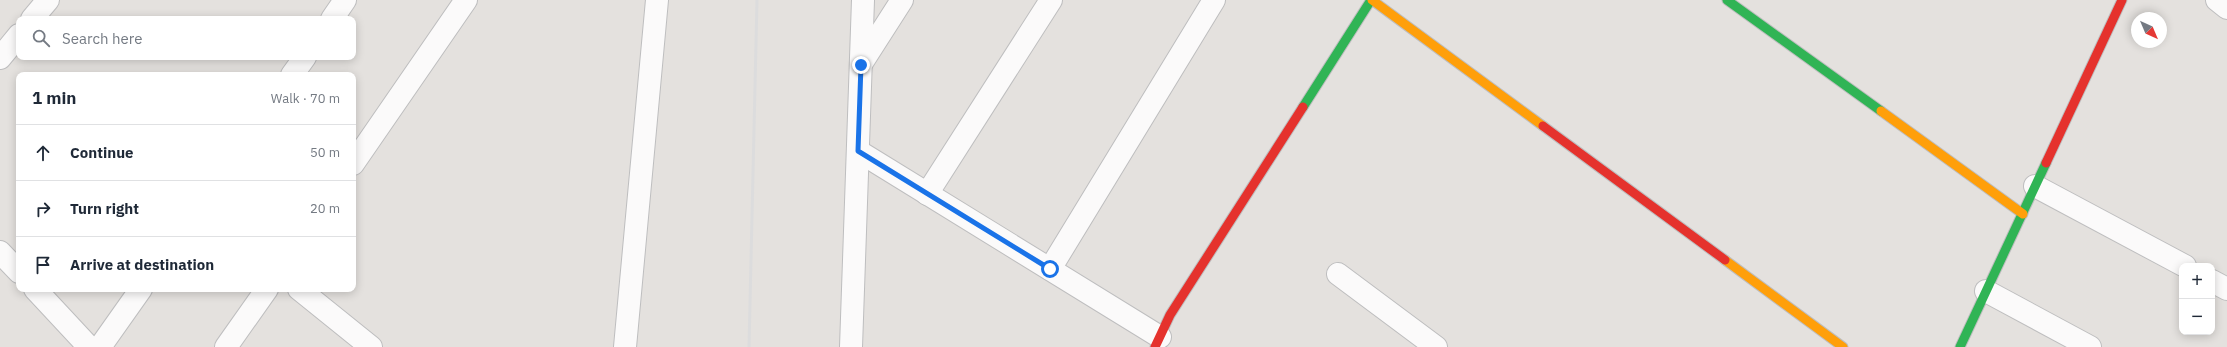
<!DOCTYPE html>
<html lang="en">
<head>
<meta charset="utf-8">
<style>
	:root { --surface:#fff; --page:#f2f2f3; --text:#1f2937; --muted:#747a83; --line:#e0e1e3 }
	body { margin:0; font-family:"IBM Plex Sans",sans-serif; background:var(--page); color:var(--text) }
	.controls { position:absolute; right:12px; bottom:12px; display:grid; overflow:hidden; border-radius:8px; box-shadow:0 2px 10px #0003 }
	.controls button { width:36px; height:36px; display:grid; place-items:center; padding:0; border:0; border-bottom:1px solid var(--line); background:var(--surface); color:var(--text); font:20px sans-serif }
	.compass { position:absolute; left:2131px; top:12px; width:36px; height:36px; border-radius:50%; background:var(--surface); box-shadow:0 2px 10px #0003; rotate:136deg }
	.stop { position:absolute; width:12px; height:12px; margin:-9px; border:3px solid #1a73e8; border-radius:50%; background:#fff }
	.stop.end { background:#1a73e8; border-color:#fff; box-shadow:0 1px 4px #0008 }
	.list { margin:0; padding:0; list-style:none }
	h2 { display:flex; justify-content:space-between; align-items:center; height:52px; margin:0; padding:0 16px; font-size:17px }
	h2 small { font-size:13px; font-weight:400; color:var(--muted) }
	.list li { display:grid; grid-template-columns:26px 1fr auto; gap:12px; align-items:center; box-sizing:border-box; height:56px; padding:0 16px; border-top:1px solid var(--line) }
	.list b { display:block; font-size:15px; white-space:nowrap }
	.list em { font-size:13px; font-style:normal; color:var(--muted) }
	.icon { flex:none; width:22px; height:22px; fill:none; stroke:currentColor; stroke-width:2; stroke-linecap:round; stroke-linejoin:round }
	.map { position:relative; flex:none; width:2227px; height:347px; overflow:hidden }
	.search { position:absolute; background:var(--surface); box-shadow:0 2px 10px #0003; left:16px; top:16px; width:340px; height:44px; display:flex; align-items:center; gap:10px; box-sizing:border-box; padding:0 14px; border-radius:8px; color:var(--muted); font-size:15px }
	.panel { position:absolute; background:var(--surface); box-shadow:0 2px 10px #0003; left:16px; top:72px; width:340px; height:220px; border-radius:8px }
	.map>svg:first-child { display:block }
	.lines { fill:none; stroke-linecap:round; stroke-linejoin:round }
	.street-casing { stroke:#bebebf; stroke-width:24 }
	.fast-casing { stroke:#bebebf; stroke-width:11 }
	.slow-casing { stroke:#bebebf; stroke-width:11 }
	.jam-casing { stroke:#bebebf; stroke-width:11 }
	.street { stroke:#fbfafa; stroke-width:22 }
	.fast { stroke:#30b455; stroke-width:9 }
	.slow { stroke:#ff9f0a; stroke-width:9 }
	.jam { stroke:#e5322d; stroke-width:9 }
	.rail { stroke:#dcdcdd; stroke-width:3 }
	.route { stroke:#1a73e8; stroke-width:5 }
</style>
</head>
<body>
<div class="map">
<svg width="2227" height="347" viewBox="0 0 2227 347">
	<rect width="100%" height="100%" fill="#e4e1de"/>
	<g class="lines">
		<defs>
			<g id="street">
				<path d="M 2217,0 L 2227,8"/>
				<path d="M 32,19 L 48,0"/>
				<path d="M 332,19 L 345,0"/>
				<path d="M 0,58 L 19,35"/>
				<path d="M 861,64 L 902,0"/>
				<path d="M 292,75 L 305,57"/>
				<path d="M 858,151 L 1160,337"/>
				<path d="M 353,164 L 466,0"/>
				<path d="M 2035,186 L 2185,266"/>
				<path d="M 927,194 L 1051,0"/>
				<path d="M 0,252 L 19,272"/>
				<path d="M 1050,269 L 1214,0"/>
				<path d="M 1338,274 L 1436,347"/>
				<path d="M 2212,281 L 2227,289"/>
				<path d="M 35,289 L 89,347"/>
				<path d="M 299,289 L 371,347"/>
				<path d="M 1986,291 L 2090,347"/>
				<path d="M 100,347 L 141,289"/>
				<path d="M 226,347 L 267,289"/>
				<path d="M 625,347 L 657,0"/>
				<path d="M 851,347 L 863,0"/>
			</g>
			<g id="fast">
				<path d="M 1727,0 L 1881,111"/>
				<path d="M 1303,107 L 1371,0"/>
				<path d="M 1960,347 L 2046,163"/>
			</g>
			<g id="slow">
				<path d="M 1372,0 L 1543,126"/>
				<path d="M 1881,111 L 2023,214"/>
				<path d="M 1725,260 L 1843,347"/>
			</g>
			<g id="jam">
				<path d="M 1543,126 L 1725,260"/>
				<path d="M 2046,163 L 2122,0"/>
				<path d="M 1155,347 L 1170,315 L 1303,107"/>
			</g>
		</defs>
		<use href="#street" class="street-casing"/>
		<use href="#fast" class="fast-casing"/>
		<use href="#slow" class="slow-casing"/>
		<use href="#jam" class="jam-casing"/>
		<use href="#street" class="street"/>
		<use href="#fast" class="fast"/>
		<use href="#slow" class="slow"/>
		<use href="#jam" class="jam"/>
		<path class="rail" d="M 749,347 L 757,0"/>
	</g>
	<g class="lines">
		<path class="route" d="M 861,65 L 858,151 L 1050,269"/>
	</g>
</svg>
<div class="controls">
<button>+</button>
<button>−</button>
</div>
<svg class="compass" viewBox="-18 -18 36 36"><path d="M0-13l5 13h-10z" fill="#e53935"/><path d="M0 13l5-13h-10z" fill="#747a83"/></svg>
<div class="stop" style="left:1050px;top:269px"></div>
<div class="stop end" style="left:861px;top:65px"></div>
<div class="search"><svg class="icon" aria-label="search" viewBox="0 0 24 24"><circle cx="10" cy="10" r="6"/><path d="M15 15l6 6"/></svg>Search here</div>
<section class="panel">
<h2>1 min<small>Walk · 70 m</small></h2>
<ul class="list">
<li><svg class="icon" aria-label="ahead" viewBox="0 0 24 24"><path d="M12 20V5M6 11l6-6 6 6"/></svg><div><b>Continue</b></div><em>50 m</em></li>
<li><svg class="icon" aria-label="right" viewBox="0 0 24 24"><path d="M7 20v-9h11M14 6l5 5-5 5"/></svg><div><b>Turn right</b></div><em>20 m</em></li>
<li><svg class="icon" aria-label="arrive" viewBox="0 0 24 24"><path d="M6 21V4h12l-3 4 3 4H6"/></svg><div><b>Arrive at destination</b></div></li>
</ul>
</section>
</div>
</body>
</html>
